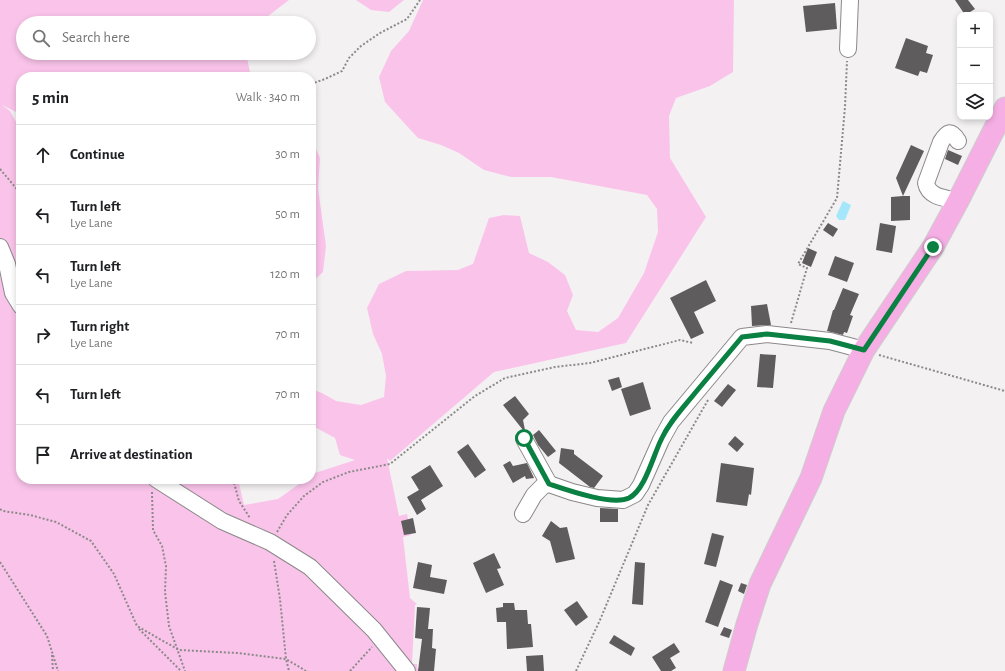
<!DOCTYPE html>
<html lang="en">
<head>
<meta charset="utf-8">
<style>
	:root { --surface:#fff; --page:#f2f2f2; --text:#202124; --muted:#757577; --line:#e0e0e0 }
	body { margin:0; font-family:"Alegreya Sans",sans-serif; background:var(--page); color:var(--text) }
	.controls { position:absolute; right:12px; top:12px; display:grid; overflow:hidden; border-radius:8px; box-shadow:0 2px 6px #0003 }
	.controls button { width:36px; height:36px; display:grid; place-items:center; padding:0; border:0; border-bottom:1px solid var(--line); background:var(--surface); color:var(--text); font:20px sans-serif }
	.stop { position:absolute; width:12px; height:12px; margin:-9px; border:3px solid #0b8043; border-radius:50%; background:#fff }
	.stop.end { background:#0b8043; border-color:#fff; box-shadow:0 1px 4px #0008 }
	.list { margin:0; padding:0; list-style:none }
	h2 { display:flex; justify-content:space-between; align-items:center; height:52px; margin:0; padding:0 16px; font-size:17px }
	h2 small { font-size:13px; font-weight:400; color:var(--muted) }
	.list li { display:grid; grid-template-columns:26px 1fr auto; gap:12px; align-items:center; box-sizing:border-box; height:60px; padding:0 16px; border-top:1px solid var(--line) }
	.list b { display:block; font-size:15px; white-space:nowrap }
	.list p { margin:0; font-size:13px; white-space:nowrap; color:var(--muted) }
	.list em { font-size:13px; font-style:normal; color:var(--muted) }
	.icon { flex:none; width:22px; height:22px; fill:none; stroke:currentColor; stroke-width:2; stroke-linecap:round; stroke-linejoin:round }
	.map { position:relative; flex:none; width:1005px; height:671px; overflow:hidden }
	.search { position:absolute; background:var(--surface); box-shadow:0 2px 6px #0003; left:16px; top:16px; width:300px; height:44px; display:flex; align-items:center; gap:10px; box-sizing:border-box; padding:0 14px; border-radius:22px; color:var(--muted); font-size:15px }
	.panel { position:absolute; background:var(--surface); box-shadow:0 2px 6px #0003; left:16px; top:72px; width:300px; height:412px; border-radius:16px }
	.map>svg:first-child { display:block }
	.green { fill:#fac4ea }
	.water { fill:#a5e7fa }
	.building { fill:#5e5c5d }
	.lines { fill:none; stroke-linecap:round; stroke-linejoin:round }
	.minor-casing { stroke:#8b888a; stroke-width:18 }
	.major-casing { stroke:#cecdcd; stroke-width:23 }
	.path { stroke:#8b898a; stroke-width:2; stroke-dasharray:2 2; stroke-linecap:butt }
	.minor { stroke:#fff; stroke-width:16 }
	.major { stroke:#f5afe4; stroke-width:21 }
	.route { stroke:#0b8043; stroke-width:5 }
</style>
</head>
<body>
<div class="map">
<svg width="1005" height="671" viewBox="0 0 1005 671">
	<rect width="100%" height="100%" fill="#f4f1f3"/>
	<g class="green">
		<path d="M 0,0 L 289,0 L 259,23 L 23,23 L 23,53 L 246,53 L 251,77 L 21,77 L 21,126 L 16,112 L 2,105 L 10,111 L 21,131 L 21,479 L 238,479 L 244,505 L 278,499 L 306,479 L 311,479 L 312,474 L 355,460 L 340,455 L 335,438 L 311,425 L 311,389 L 322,393 L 336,401 L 361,405 L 384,397 L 386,376 L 382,354 L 373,334 L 367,308 L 379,284 L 406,271 L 458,270 L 473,264 L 489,218 L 504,215 L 520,216 L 529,253 L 548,262 L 565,275 L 573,295 L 567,311 L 576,330 L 598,332 L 618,318 L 644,273 L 658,232 L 657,209 L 647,195 L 551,177 L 511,177 L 484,170 L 459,153 L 441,145 L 418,138 L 385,102 L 379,77 L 391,51 L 409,31 L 423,0 L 734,0 L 733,72 L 710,86 L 676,98 L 669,116 L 670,158 L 706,217 L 626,343 L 494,372 L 390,461 L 387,458 L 399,516 L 407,514 L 411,535 L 403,537 L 410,598 L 417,604 L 415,605 L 412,664 L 417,664 L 417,668 L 421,671 L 0,671 Z"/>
		<path d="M 356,0 L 404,0 L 389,12 L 371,10 Z"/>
		<path d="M 311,138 L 320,158 L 318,188 L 326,246 L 323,272 L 311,283 Z"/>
	</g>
	<path class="water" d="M 843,201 L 851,205 L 845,220 L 839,220 L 836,216 Z"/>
	<g class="building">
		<path d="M 955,0 L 968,0 L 975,9 L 965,15 Z"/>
		<path d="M 835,3 L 837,29 L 806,32 L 803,6 Z"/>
		<path d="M 906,38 L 928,46 L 926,53 L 933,55 L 927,73 L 920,71 L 918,76 L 895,68 Z"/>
		<path d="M 911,145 L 924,151 L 903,196 L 910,196 L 910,220 L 891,221 L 891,197 L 903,196 L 896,178 Z"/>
		<path d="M 948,150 L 962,156 L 958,165 L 945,159 Z"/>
		<path d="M 828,223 L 838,229 L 833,237 L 823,230 Z"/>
		<path d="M 880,223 L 896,226 L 892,253 L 876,250 Z"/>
		<path d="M 808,248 L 817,252 L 811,267 L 802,263 Z"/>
		<path d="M 835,256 L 854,263 L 847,282 L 828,275 Z"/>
		<path d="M 706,280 L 716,301 L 694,312 L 704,333 L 691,339 L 670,298 Z"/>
		<path d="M 843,288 L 859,294 L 850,315 L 853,316 L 847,333 L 844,332 L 843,335 L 827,331 L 833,310 L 834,310 Z"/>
		<path d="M 767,304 L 771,325 L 752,326 L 751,306 Z"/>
		<path d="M 760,354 L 776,355 L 773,388 L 757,387 Z"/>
		<path d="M 619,377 L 622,387 L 612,391 L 608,380 Z"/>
		<path d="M 643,382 L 651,409 L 630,416 L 621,389 Z"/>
		<path d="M 728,384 L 736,390 L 722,407 L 714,401 Z"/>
		<path d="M 515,396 L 529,414 L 523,420 L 525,430 L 523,430 L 503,405 Z"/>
		<path d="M 539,430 L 556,451 L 548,457 L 538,445 L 533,435 Z"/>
		<path d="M 735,436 L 744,444 L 737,452 L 728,444 Z"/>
		<path d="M 468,444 L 486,470 L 475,478 L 457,452 Z"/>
		<path d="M 561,448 L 574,450 L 574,454 L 603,476 L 594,488 L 590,487 L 559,463 Z"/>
		<path d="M 510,461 L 513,466 L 527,463 L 534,478 L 526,479 L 525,476 L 513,483 L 503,465 Z"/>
		<path d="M 721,463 L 754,468 L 751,495 L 749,494 L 747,506 L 716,502 Z"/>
		<path d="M 430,465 L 443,486 L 421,500 L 426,509 L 417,515 L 407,497 L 419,490 L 411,477 Z"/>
		<path d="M 600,508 L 618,509 L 618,522 L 600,522 Z"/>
		<path d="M 413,518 L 416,533 L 404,535 L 401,521 Z"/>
		<path d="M 551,521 L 560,528 L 567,527 L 575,559 L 556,563 L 550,541 L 542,536 Z"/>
		<path d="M 712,533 L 724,536 L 716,567 L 704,564 Z"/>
		<path d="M 494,553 L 501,568 L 497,569 L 504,585 L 486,593 L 473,563 Z"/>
		<path d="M 418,562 L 432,565 L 430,577 L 447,580 L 444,594 L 413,588 Z"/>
		<path d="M 635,562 L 645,563 L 643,605 L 632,604 Z"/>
		<path d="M 720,580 L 733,585 L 718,627 L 705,622 Z"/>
		<path d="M 741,583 L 747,585 L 744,594 L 738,591 Z"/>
		<path d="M 577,601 L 588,617 L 576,626 L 564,610 Z"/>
		<path d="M 503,603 L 514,603 L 515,610 L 527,610 L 528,624 L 531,624 L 533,647 L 507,649 L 506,622 L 497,622 L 496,608 L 503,607 Z"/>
		<path d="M 417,607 L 430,608 L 428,629 L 433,629 L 432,648 L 436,649 L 434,671 L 418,671 L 422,639 L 415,638 Z"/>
		<path d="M 724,627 L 732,630 L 729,638 L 720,635 Z"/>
		<path d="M 614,635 L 635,648 L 631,656 L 609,643 Z"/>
		<path d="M 674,643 L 680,652 L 670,658 L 676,668 L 671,671 L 661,671 L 652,657 Z"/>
		<path d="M 543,655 L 544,671 L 527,671 L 526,656 Z"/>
	</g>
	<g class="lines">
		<defs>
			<g id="minor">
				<path d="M 848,49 L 850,0"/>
				<path d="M 958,141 C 951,129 947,132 941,142 L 926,183 C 929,198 946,198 958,201"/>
				<path d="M 0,247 L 7,264 L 13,293 L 21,306"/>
				<path d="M 524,439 L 549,484"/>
				<path d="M 156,479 L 222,521 L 270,542 L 310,567 L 374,630 L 407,671"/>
				<path d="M 523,514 L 534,495 L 543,486 L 549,484 L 572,492 L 597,498 L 623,500 L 635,494 L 641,485 L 661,440 L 671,422 L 742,337 L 767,334 L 830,341 L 864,350"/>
			</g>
			<path id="major" d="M 734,671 L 747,624 L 760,584 L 811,478 L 834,411 L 864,350 L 933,247 L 958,201 L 1005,108"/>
		</defs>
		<use href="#minor" class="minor-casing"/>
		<use href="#major" class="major-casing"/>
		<g class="path">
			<path d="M 311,84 L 325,79 L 342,71 L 349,58 L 361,46 L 380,33 L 407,19 L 420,0"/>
			<path d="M 0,169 L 21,194"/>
			<path d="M 791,323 L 807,268 L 798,264 L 837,198 L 845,107 L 847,61"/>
			<path d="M 879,355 L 1005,391"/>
			<path d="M 233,479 L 239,501 L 250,518"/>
			<path d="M 152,492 L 153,530 L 162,546 L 166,566 L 165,592 L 169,626 L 185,671"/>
			<path d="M 0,509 L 3,511 L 30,515 L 56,522 L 91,541 L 114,574 L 137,626 L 179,650 L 237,653 L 286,659 L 306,671"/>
			<path d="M 277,532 L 287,515 L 304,496 L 323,482 L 349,472 L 390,464 L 475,396 L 505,378 L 555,367 L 590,363 L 680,340 L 693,343"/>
			<path d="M 274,561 L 280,599 L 286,659 L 289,671"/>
			<path d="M 0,562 L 47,636 L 58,671"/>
			<path d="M 139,629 L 181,671"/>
			<path d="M 52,655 L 53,671"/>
			<path d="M 350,671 L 372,647"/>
			<path d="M 576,671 L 600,620 L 648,505 L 708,400"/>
		</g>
		<use href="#minor" class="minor"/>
		<use href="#major" class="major"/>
	</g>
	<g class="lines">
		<path class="route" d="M 524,438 L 549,484 C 567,490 612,506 629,498 C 645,490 653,456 661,440 C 669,422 683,408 695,393 C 711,374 726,356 742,337 L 767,334 L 830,341 L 864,350 L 933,247"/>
	</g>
</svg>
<div class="controls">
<button>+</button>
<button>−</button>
<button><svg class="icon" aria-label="layers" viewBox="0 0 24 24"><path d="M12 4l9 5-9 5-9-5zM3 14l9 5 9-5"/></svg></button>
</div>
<div class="stop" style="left:524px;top:438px"></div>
<div class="stop end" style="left:933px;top:247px"></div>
<div class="search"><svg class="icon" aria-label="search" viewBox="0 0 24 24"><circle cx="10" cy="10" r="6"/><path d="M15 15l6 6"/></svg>Search here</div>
<section class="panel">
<h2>5 min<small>Walk · 340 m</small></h2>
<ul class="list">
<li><svg class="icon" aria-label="ahead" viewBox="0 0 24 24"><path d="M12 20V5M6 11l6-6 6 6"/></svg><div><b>Continue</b></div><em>30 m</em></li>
<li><svg class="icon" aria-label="left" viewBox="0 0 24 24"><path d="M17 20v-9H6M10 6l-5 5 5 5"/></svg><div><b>Turn left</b><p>Lye Lane</p></div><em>50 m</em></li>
<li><svg class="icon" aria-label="left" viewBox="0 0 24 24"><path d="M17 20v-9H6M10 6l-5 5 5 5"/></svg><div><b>Turn left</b><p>Lye Lane</p></div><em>120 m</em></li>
<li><svg class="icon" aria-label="right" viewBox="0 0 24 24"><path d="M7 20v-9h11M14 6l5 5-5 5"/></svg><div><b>Turn right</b><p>Lye Lane</p></div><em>70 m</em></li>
<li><svg class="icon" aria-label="left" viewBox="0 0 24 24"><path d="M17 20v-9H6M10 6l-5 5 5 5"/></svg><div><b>Turn left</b></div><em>70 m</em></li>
<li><svg class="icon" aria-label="arrive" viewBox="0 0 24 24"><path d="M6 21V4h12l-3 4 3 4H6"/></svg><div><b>Arrive at destination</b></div></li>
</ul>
</section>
</div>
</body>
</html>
